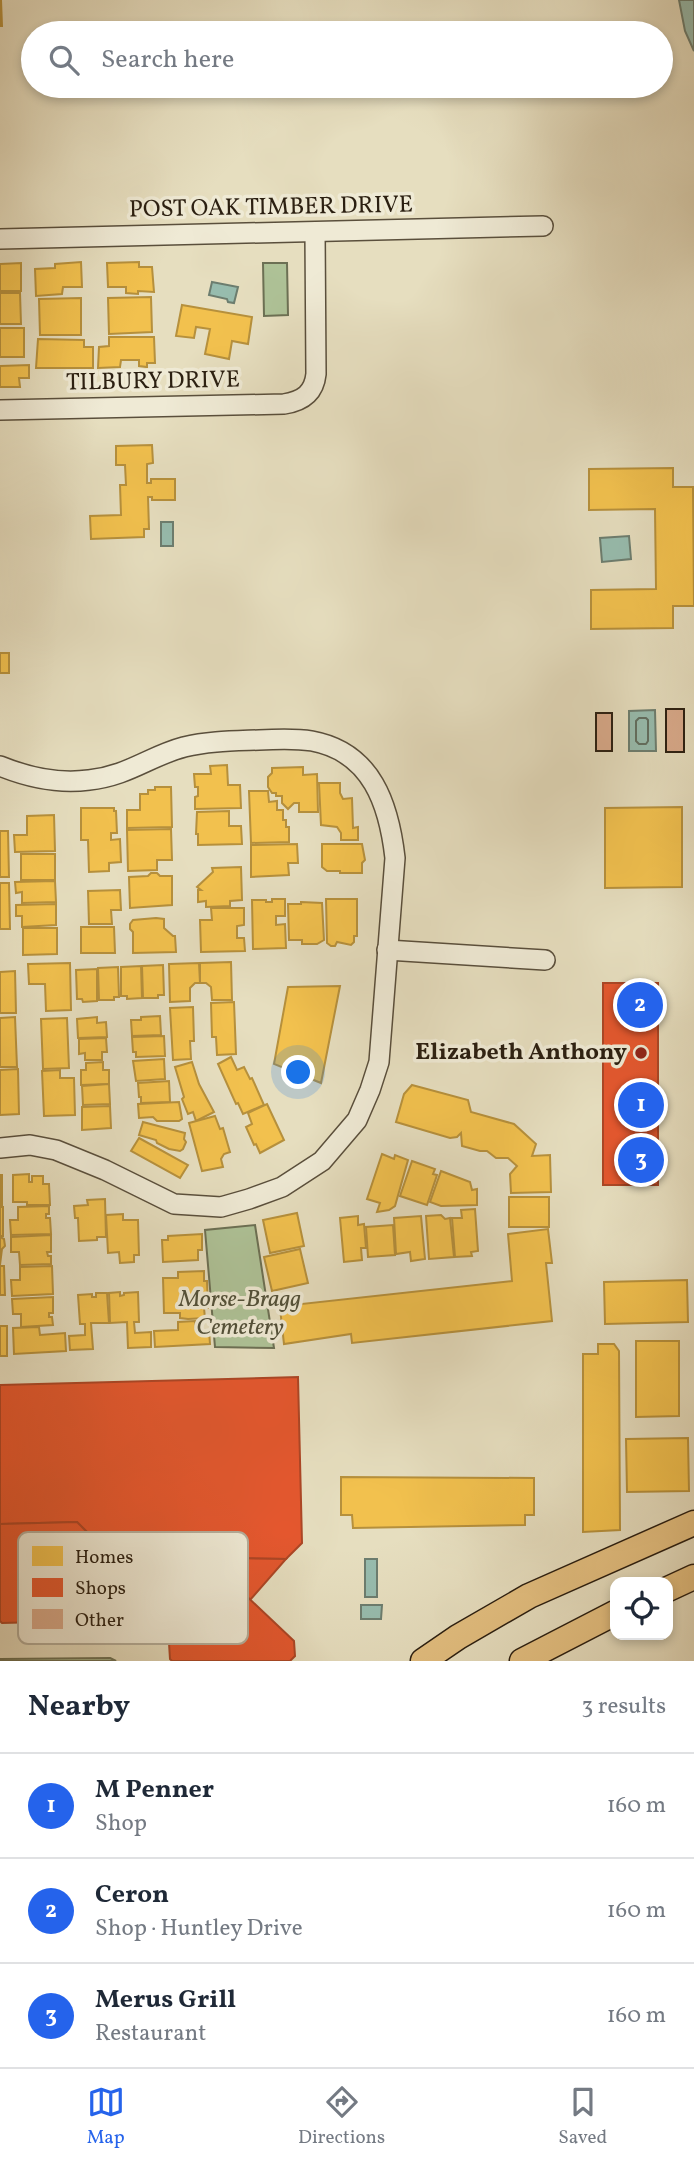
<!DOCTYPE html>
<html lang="en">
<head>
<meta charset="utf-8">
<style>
	:root { --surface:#fff; --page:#f2f2f3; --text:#1f2937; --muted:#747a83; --line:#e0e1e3; --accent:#2563eb }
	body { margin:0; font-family:Vollkorn,serif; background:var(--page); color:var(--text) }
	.controls { position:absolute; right:21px; bottom:21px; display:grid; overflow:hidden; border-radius:14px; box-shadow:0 4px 10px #0003 }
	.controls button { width:63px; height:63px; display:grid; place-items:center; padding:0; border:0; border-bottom:2px solid var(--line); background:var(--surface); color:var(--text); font:35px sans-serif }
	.you { position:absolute; left:299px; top:1073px; width:24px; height:24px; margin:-18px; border:5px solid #fff; border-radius:50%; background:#1a73e8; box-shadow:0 0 0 10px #1a73e833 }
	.badge { display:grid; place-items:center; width:46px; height:46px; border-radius:50%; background:var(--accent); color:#fff; font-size:23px; font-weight:700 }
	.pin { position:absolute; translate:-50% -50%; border:4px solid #fff; box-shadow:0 2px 7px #0006 }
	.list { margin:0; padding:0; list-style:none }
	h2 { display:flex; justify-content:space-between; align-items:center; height:91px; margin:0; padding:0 28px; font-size:30px }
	h2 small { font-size:23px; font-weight:400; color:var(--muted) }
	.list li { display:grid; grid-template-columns:46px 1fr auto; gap:21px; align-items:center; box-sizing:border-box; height:105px; padding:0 28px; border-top:2px solid var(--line) }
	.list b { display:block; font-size:26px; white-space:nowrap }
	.list p { margin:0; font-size:23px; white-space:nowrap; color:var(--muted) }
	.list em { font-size:23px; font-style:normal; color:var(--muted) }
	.icon { flex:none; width:38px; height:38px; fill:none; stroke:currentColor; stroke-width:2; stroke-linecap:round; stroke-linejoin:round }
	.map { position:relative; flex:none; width:694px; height:1661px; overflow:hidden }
	.search { position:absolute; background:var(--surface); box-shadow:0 4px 10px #0003; left:21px; right:21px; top:21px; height:77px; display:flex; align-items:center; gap:18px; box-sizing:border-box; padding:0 24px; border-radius:38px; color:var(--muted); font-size:26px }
	.sheet { height:406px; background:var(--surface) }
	nav { display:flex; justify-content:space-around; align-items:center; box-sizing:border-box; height:98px; border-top:2px solid var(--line); background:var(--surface); font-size:19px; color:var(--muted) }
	nav a { display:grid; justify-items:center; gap:4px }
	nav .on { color:var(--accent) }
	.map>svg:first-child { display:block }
	.green { fill:#aec297; stroke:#6c7054; stroke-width:2 }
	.water { fill:#97bcae; stroke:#6c7d6f; stroke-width:2 }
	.homes { fill:#f2c14e; stroke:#b6903c; stroke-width:2 }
	.shops { fill:#e4572e; stroke:#ac4625; stroke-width:2 }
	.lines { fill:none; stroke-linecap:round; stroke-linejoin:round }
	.shore { stroke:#616e60; stroke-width:2 }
	.building { fill:#d9aa8b; stroke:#2b1f11; stroke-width:2 }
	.minor-casing { stroke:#5a4f3c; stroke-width:22 }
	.major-casing { stroke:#2b1f11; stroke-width:27 }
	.minor { stroke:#efead5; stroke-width:19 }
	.major { stroke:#e3bf80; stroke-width:24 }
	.poi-dot { fill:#8f2418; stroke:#efead5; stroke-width:2.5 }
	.labels { text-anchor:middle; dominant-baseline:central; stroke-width:7; stroke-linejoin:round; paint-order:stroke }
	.street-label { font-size:24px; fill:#2b1f11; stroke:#efead5 }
	.poi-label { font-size:24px; font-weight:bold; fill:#2b1f11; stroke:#efead5; text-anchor:end }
	.park-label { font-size:24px; font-style:italic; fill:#525039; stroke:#efead5 }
	.key { fill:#efead5; stroke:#b4ad9a; stroke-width:2 }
	.key-label { font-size:19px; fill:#2b1f11 }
</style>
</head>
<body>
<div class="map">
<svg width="694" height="1661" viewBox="0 0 694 1661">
	<rect width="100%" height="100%" fill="#e6debf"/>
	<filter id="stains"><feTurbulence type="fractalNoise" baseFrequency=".00286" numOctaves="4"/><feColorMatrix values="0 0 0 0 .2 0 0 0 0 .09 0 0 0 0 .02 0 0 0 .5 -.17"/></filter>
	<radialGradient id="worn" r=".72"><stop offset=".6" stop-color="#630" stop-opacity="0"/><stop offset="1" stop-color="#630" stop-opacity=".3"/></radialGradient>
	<g class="green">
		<path d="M 263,263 L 287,263 L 288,315 L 264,316 Z"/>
		<path d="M 255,1225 L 274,1348 L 215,1347 L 205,1230 Z"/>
		<path d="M 110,1658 L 116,1661 L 0,1661 L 0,1659 Z"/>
	</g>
	<g class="water">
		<path d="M 679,0 L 694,0 L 694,51 L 685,31 Z"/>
		<path d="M 212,282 L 238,287 L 234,303 L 228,302 L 227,299 L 209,295 Z"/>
		<rect x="161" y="522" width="12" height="24"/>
		<path d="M 629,536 L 631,559 L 602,562 L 600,538 Z"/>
		<path d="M 655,710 L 656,751 L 629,751 L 629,711 Z"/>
		<rect x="365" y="1559" width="12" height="38"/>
		<path d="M 361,1605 L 382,1605 L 381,1619 L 361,1619 Z"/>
	</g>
	<g class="homes">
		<path d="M 0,0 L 1,0 L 2,26 L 0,26 Z"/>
		<path d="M 81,262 L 82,287 L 63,287 L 62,294 L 36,296 L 35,269 L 55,268 L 55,264 Z"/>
		<path d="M 139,262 L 139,267 L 152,267 L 154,292 L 138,291 L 138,294 L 126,293 L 126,287 L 108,287 L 107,263 Z"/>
		<path d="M 21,263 L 21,291 L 0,291 L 0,264 Z"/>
		<path d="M 0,293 L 20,293 L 21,324 L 0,324 Z"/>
		<path d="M 151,297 L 152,332 L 109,334 L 108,298 Z"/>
		<path d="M 81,298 L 81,335 L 40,335 L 39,299 Z"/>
		<path d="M 182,305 L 252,317 L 248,344 L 232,341 L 229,359 L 205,354 L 210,329 L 196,327 L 194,338 L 176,336 Z"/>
		<rect x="0" y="328" width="24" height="29"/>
		<path d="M 109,337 L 154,337 L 155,363 L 147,363 L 147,367 L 139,366 L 139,360 L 121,360 L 120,367 L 98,368 L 99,347 L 109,346 Z"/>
		<path d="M 38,339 L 84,340 L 84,347 L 93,347 L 93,368 L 36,368 Z"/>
		<path d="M 29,365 L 29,378 L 19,378 L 20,387 L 0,387 L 0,366 Z"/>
		<path d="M 152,445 L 153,463 L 147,464 L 147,483 L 151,483 L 151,479 L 175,479 L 175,500 L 152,500 L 152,497 L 148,497 L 149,529 L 144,529 L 144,537 L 91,539 L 90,516 L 121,515 L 120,485 L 126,485 L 125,465 L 116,465 L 116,446 Z"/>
		<path d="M 673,468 L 673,487 L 693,487 L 694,606 L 673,606 L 673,628 L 591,629 L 591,590 L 656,589 L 655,509 L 589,510 L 589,469 Z"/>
		<rect x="0" y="653" width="9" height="20"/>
		<path d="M 227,765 L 228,785 L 240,785 L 241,808 L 195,809 L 195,797 L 198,796 L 198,787 L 195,787 L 194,774 L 211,774 L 210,766 Z"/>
		<path d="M 303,767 L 303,775 L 317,774 L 318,812 L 299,812 L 299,803 L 294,803 L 288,809 L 282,803 L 282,796 L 276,796 L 276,793 L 272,793 L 268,787 L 268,777 L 272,773 L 272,768 Z"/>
		<path d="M 319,783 L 340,783 L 340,793 L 343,799 L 352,798 L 353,828 L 358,827 L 358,840 L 341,840 L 341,833 L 337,827 L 321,825 Z"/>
		<path d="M 155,787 L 171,787 L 172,827 L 127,828 L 127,810 L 140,810 L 140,794 L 148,794 L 148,790 L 155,790 Z"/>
		<path d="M 249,791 L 268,791 L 269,802 L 277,801 L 277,810 L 283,810 L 283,820 L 286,820 L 286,827 L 289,827 L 289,842 L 251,843 Z"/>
		<path d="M 682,807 L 682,887 L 605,888 L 605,808 Z"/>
		<path d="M 81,808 L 114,808 L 114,811 L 116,811 L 117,833 L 111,833 L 111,840 L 120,839 L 121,862 L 109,863 L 109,871 L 89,872 L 88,840 L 81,840 Z"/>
		<path d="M 229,811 L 229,826 L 241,826 L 242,844 L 198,845 L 198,834 L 196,834 L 197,812 Z"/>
		<path d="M 54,815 L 55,851 L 15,852 L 14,835 L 27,835 L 27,816 Z"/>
		<path d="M 171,829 L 172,860 L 157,860 L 157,870 L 128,871 L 127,830 Z"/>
		<path d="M 0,831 L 8,831 L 9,877 L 0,877 Z"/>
		<path d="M 297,844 L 298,863 L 288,863 L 289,875 L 251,877 L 251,845 Z"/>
		<path d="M 322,844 L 362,844 L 365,860 L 362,863 L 362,873 L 340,873 L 340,871 L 327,871 L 322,867 Z"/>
		<rect x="21" y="854" width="34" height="26"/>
		<path d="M 241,867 L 242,900 L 230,901 L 230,906 L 206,907 L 206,901 L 198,902 L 198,890 L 201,890 L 197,887 L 213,872 L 212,868 Z"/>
		<path d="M 151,873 L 157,873 L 160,876 L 172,876 L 172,905 L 130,908 L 129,877 L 148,876 Z"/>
		<path d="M 55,881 L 56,902 L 22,903 L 22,892 L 16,893 L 15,882 Z"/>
		<path d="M 0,883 L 9,883 L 10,929 L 0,929 Z"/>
		<path d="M 120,890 L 121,910 L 111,910 L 112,924 L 89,924 L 88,891 Z"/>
		<path d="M 272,899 L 285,899 L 285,916 L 276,916 L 276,925 L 285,924 L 286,948 L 253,949 L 252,900 L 266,900 L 266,902 L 272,902 Z"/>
		<path d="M 326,899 L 357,899 L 357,936 L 354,936 L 354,942 L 351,945 L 337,942 L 335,946 L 331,946 L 327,943 Z"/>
		<path d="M 301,902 L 322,903 L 324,940 L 317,944 L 302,944 L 302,940 L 289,940 L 288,904 L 301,904 Z"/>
		<path d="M 56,904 L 56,925 L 22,927 L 22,916 L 16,916 L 16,905 Z"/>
		<path d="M 211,908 L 244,908 L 244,925 L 237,926 L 237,938 L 244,938 L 245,951 L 201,952 L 200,920 L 212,920 Z"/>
		<path d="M 156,918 L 164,919 L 164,928 L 173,936 L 175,936 L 176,952 L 133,953 L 133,932 L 130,929 L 130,924 L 133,920 Z"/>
		<path d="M 81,927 L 114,927 L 115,953 L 81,953 Z"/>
		<path d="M 23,928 L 57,928 L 57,954 L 23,955 Z"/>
		<path d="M 231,962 L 232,1000 L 212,1000 L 211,987 L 206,983 L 200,983 L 200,963 Z"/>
		<path d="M 70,963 L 71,1010 L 46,1011 L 45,984 L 29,984 L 28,964 Z"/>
		<path d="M 199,963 L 200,983 L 195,983 L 190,988 L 190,1001 L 170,1002 L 169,964 Z"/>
		<path d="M 163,965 L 164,995 L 158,995 L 158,998 L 143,998 L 142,966 Z"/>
		<path d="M 141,966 L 142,998 L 127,999 L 127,996 L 121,996 L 121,967 Z"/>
		<path d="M 118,967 L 119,997 L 114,997 L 114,1000 L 99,1000 L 98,968 Z"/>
		<path d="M 97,969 L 97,1001 L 83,1002 L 82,999 L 77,999 L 76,970 Z"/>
		<path d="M 15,971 L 16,1013 L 0,1013 L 0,972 Z"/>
		<path d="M 340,986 L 321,1083 L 274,1064 L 288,987 Z"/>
		<path d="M 234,1002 L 236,1054 L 217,1055 L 216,1037 L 212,1037 L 211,1003 Z"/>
		<path d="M 193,1007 L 194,1041 L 190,1041 L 191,1059 L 173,1060 L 170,1008 Z"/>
		<path d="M 160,1016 L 161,1035 L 132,1036 L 131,1020 L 141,1020 L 141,1017 Z"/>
		<path d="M 15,1017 L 17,1067 L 0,1067 L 0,1018 Z"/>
		<path d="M 97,1017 L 97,1023 L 106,1022 L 107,1037 L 78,1038 L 77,1019 Z"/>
		<path d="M 67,1018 L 69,1068 L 43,1069 L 41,1019 Z"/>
		<path d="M 164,1036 L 165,1056 L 136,1057 L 136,1052 L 133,1052 L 132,1037 Z"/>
		<path d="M 106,1038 L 107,1052 L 102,1052 L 102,1060 L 85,1060 L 85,1053 L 79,1054 L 79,1039 Z"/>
		<path d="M 231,1057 L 237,1070 L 244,1067 L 250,1079 L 252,1078 L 264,1105 L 243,1114 L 238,1103 L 236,1104 L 218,1064 Z"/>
		<path d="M 164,1059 L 165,1079 L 136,1081 L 133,1061 Z"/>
		<path d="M 103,1062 L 103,1070 L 109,1070 L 109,1084 L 81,1085 L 81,1070 L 86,1070 L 86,1063 Z"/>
		<path d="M 192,1062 L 199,1084 L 214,1112 L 196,1121 L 193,1112 L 188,1114 L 182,1099 L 184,1097 L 175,1067 Z"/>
		<path d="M 18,1069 L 19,1114 L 0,1115 L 0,1070 Z"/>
		<path d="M 60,1070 L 60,1078 L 74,1078 L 75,1115 L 44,1116 L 42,1071 Z"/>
		<path d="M 169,1081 L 170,1102 L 141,1103 L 141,1097 L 139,1097 L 138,1083 Z"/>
		<path d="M 109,1084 L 110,1104 L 83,1105 L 82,1086 Z"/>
		<path d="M 412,1085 L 468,1100 L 471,1112 L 514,1124 L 536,1144 L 532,1156 L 550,1155 L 551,1192 L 511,1193 L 510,1174 L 517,1166 L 508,1158 L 496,1158 L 487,1151 L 480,1151 L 462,1146 L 461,1133 L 457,1137 L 450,1138 L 396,1122 L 404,1094 Z"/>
		<path d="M 179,1102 L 182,1119 L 179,1121 L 157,1121 L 153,1117 L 139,1118 L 138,1104 Z"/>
		<path d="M 267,1104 L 284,1140 L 260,1153 L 256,1144 L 254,1145 L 246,1127 L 252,1124 L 248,1113 Z"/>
		<path d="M 110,1106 L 111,1128 L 82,1130 L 82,1107 Z"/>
		<path d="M 215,1116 L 220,1129 L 223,1128 L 230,1152 L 224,1154 L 221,1159 L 223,1167 L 202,1171 L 189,1123 Z"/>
		<path d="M 143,1122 L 185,1133 L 184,1139 L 186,1142 L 183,1149 L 180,1151 L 169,1149 L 157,1143 L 156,1140 L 139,1135 Z"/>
		<path d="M 139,1138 L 188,1165 L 180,1178 L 131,1151 Z"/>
		<path d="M 382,1154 L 394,1159 L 395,1155 L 408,1160 L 395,1206 L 389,1210 L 377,1212 L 380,1203 L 367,1199 Z"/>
		<path d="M 412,1161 L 435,1169 L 433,1174 L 437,1175 L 427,1205 L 400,1196 Z"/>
		<path d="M 441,1171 L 470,1182 L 472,1190 L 477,1189 L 477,1205 L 441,1206 L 430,1202 Z"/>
		<path d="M 29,1174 L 29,1182 L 32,1182 L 32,1176 L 43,1176 L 43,1184 L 49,1184 L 50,1205 L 27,1205 L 27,1202 L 13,1202 L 13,1175 Z"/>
		<rect x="0" y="1175" width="2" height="30"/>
		<rect x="509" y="1197" width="40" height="30"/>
		<path d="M 105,1199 L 106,1237 L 97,1237 L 97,1240 L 79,1241 L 78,1218 L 75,1218 L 74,1206 L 88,1205 L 87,1200 Z"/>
		<path d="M 49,1206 L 49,1214 L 46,1214 L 46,1218 L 50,1218 L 51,1234 L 11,1235 L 10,1220 L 18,1220 L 18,1207 Z"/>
		<rect x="0" y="1207" width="3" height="29"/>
		<path d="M 475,1209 L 478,1251 L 471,1252 L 472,1256 L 455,1257 L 452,1218 L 462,1218 L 461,1210 Z"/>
		<path d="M 297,1213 L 304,1246 L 270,1253 L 263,1220 Z"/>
		<path d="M 123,1214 L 123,1220 L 138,1220 L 139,1255 L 134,1255 L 134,1262 L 120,1263 L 119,1252 L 108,1253 L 106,1215 Z"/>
		<path d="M 441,1215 L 445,1219 L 450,1218 L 454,1257 L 429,1259 L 426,1216 Z"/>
		<path d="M 358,1216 L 358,1225 L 364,1224 L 366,1248 L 361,1248 L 362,1260 L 344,1262 L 340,1218 Z"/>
		<path d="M 421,1216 L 425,1259 L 411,1261 L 410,1252 L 396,1254 L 394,1218 Z"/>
		<path d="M 393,1225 L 395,1255 L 368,1257 L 366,1227 Z"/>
		<path d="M 548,1229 L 552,1263 L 546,1263 L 552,1321 L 352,1343 L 351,1334 L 284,1344 L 279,1299 L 292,1298 L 293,1305 L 512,1281 L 508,1234 Z"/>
		<path d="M 202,1234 L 202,1250 L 198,1250 L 198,1260 L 163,1262 L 162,1240 L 168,1240 L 168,1236 Z"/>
		<path d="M 51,1235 L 51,1252 L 47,1252 L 48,1256 L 51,1256 L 51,1264 L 20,1265 L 19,1252 L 11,1252 L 11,1237 Z"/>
		<path d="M 0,1237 L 4,1239 L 5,1246 L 2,1249 L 0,1265 Z"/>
		<path d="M 300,1249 L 308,1283 L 272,1291 L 264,1257 Z"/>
		<path d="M 0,1266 L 4,1266 L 5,1295 L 0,1295 Z"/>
		<path d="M 52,1266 L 53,1294 L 12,1296 L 11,1280 L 20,1280 L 20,1267 Z"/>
		<path d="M 204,1271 L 204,1281 L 207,1281 L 208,1308 L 204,1308 L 205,1318 L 188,1319 L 180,1318 L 180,1313 L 164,1313 L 163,1278 L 178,1278 L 178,1272 Z"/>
		<path d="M 687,1280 L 688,1322 L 605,1324 L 604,1282 Z"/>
		<path d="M 120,1292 L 120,1296 L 124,1295 L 124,1293 L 138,1292 L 139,1322 L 134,1322 L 135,1333 L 151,1332 L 151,1347 L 128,1348 L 127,1322 L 110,1323 L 109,1293 Z"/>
		<path d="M 96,1293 L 107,1293 L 109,1323 L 91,1323 L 93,1349 L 70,1350 L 69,1336 L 85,1335 L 85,1324 L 80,1324 L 78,1295 L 92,1294 L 92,1297 L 96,1297 Z"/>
		<path d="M 53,1297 L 53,1313 L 49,1313 L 49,1317 L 52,1317 L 53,1325 L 21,1327 L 21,1314 L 13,1314 L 12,1299 Z"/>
		<path d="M 195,1321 L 196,1331 L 209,1330 L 210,1344 L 155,1347 L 154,1331 L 178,1330 L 178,1322 Z"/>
		<rect x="0" y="1326" width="7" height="30"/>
		<path d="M 39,1327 L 40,1335 L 65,1333 L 66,1351 L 14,1354 L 13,1328 Z"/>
		<path d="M 636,1341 L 679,1341 L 679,1416 L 636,1417 Z"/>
		<path d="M 598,1344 L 614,1344 L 619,1351 L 620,1530 L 583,1532 L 583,1354 L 598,1354 Z"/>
		<path d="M 688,1438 L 689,1491 L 627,1492 L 626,1439 Z"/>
		<path d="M 341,1477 L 534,1478 L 534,1515 L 525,1515 L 525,1525 L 353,1528 L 352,1515 L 341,1515 Z"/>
	</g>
	<g class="shops">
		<rect x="603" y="983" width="55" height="202"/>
		<path d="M 298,1377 L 302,1543 L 286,1559 L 173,1557 L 150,1547 L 119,1538 L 88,1533 L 77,1522 L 0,1524 L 0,1385 Z"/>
		<path d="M 77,1522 L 88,1533 L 92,1609 L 79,1621 L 2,1623 L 0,1621 L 0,1524 Z"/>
		<path d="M 88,1533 L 119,1538 L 150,1547 L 173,1557 L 286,1559 L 250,1600 L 239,1589 L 222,1590 L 211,1601 L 190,1584 L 162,1567 L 124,1556 L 90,1551 Z"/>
		<path d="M 239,1589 L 294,1641 L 295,1656 L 290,1661 L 172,1661 L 170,1659 L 169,1643 L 222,1590 Z"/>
	</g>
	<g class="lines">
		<path class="shore" d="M 639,718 L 646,718 L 648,720 L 648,741 L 646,744 L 639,744 L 636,741 L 636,721 Z"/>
	</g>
	<g class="building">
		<rect x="666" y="709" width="18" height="43"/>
		<rect x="596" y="713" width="16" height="38"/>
	</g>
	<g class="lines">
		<defs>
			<g id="minor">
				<path d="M 0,239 L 543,226"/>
				<path d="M 0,410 L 284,404 C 303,401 314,393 316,374 L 315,232"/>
				<path d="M 0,766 C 27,777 59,784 89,780 C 128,776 150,756 184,747 C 209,741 233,741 259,740 C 276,739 294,738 312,741 C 372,752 389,805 395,858 L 379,1062 L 370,1090 L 357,1120 L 322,1161 L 282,1187 L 249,1199 L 221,1207 L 174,1204 L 105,1170 L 56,1150 L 30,1145 L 0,1148"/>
				<path d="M 387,950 L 545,960"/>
			</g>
			<g id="major">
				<path d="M 668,1589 L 694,1577"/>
				<path d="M 423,1661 L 458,1637 L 529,1596 L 694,1523"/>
				<path d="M 522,1661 L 615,1613"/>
			</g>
		</defs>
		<use href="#minor" class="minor-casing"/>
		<use href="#major" class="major-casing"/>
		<use href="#minor" class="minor"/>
		<use href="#major" class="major"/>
	</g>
	<circle class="poi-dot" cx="641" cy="1053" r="7"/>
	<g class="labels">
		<g class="street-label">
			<text transform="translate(271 208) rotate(-1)">POST OAK TIMBER DRIVE</text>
			<text transform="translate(153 382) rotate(-1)">TILBURY DRIVE</text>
		</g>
		<g class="poi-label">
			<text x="627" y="1053">Elizabeth Anthony</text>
		</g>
		<g class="park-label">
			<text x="240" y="1300">Morse-Bragg<tspan x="240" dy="28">Cemetery</tspan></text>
		</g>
	</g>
	<rect x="18" y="1532" width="230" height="112" rx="10" class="key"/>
	<rect x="32" y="1546" width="31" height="20" fill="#f2c14e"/>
	<rect x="32" y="1578" width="31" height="19" fill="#e4572e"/>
	<rect x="32" y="1609" width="31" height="20" fill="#d9aa8b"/>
	<g class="key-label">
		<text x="75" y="1563">Homes</text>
		<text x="75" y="1594">Shops</text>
		<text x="75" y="1626">Other</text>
	</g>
	<rect width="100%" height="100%" filter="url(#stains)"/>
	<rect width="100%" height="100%" fill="url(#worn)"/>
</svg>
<div class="controls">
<button><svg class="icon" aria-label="locate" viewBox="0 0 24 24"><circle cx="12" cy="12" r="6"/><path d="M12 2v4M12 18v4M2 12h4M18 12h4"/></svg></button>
</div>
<div class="you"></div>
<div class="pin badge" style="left:641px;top:1105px">1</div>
<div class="pin badge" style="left:640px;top:1005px">2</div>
<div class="pin badge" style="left:641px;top:1160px">3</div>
<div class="search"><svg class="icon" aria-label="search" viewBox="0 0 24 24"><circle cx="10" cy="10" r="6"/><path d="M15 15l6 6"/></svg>Search here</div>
</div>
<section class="sheet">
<h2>Nearby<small>3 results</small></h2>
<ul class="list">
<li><span class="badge">1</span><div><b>M Penner</b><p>Shop</p></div><em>160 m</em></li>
<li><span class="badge">2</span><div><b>Ceron</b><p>Shop · Huntley Drive</p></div><em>160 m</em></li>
<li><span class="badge">3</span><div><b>Merus Grill</b><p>Restaurant</p></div><em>160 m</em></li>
</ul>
</section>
<nav>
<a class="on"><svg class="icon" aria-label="map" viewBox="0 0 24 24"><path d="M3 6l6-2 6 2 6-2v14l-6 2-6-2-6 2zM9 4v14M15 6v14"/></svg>Map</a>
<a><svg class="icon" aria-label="directions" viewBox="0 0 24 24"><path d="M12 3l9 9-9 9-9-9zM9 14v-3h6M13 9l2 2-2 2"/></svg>Directions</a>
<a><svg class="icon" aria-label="saved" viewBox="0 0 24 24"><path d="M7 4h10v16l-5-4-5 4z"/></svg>Saved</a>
</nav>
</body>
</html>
